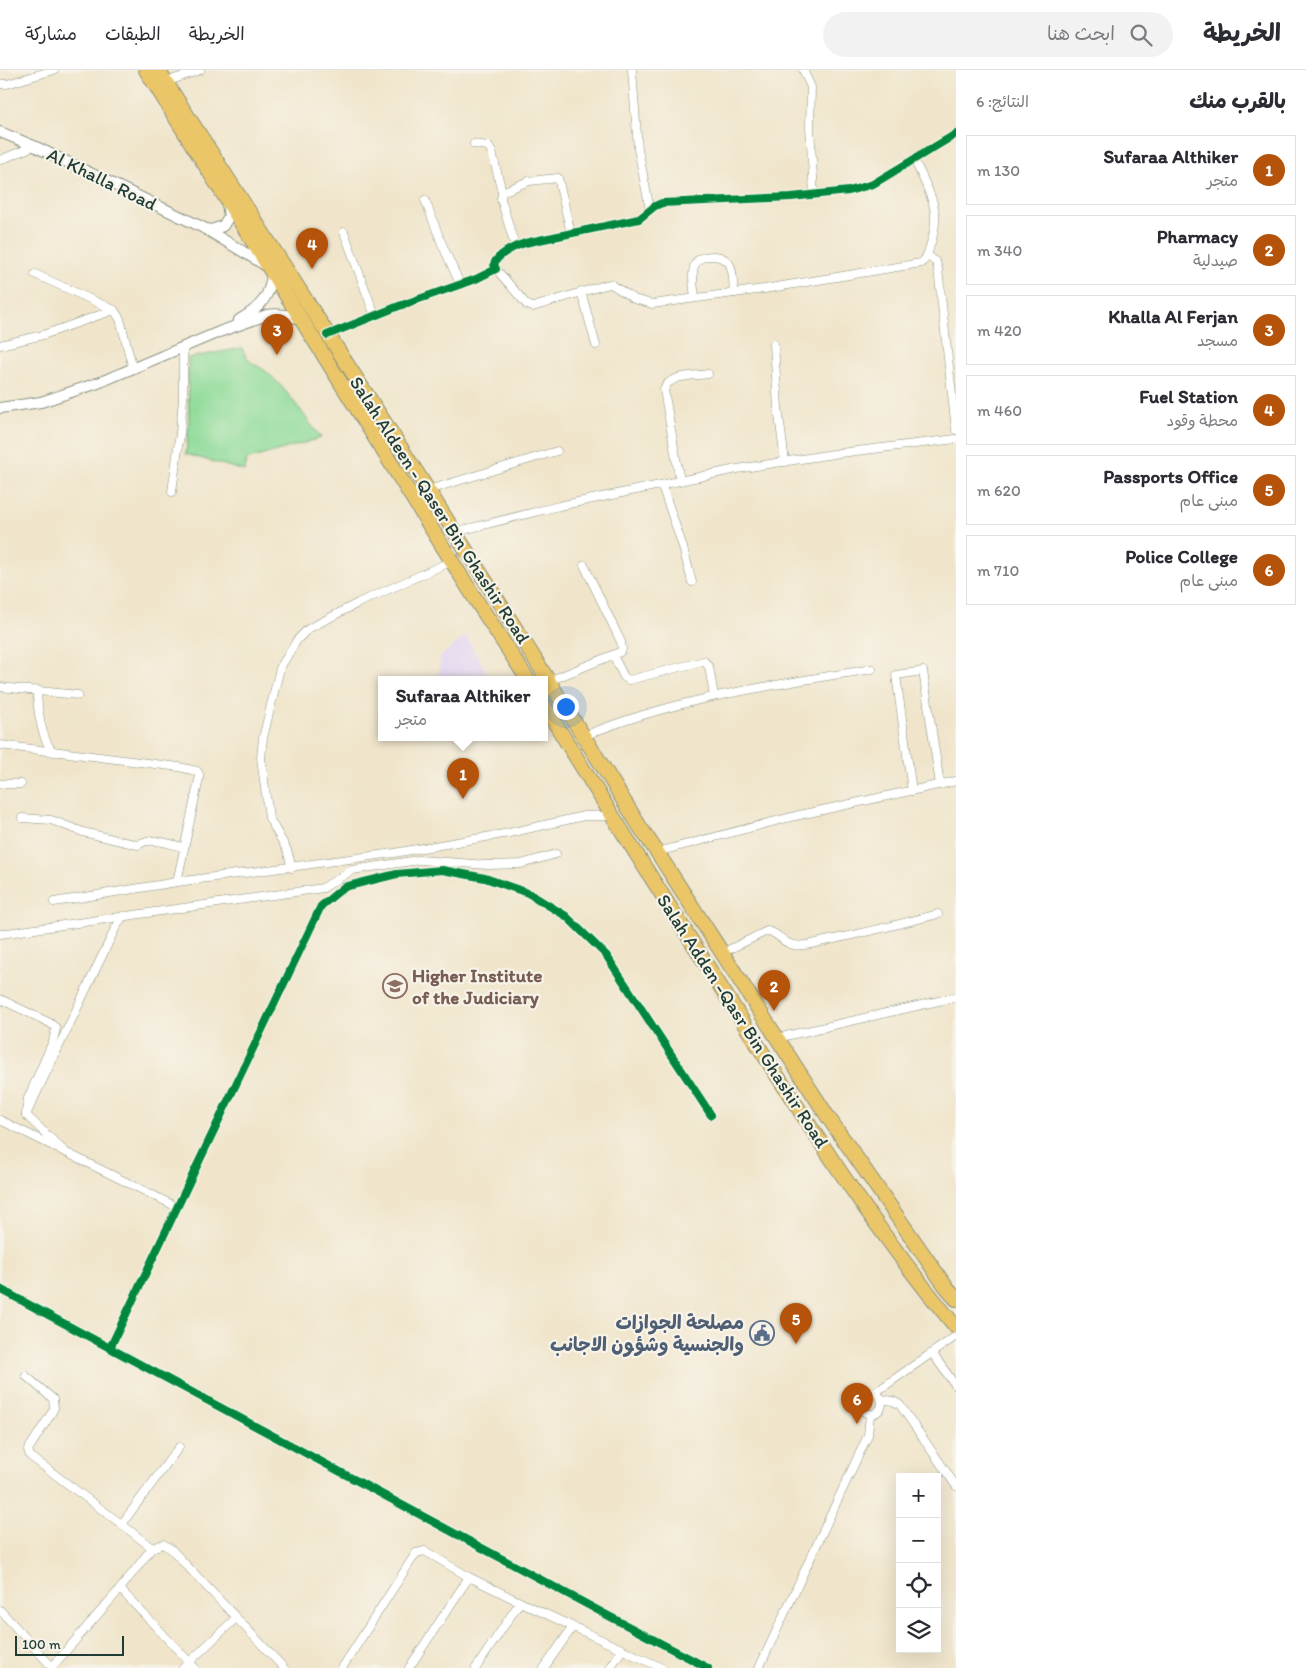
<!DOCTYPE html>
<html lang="ar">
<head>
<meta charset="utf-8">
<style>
	:root { --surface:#fff; --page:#f2f2f3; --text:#2b2b33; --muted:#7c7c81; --line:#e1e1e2; --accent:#b45309 }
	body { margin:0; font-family:Itim,"Playpen Sans Arabic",sans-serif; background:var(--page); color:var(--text); direction:rtl }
	.controls { position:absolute; right:15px; bottom:15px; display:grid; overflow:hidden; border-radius:0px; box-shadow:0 5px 20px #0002 }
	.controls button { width:45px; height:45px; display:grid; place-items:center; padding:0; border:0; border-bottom:1px solid var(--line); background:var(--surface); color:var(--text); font:25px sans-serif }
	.scale { position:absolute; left:15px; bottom:12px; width:109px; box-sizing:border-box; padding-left:5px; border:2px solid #1f3d34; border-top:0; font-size:14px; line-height:18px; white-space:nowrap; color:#1f3d34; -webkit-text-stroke:4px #f7f3e8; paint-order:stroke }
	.you { position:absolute; left:565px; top:636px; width:18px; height:18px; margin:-12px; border:4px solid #fff; border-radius:50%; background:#1a73e8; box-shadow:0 0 0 8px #1a73e833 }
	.badge { display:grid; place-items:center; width:32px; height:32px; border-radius:50%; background:var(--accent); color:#fff; font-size:16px; font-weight:700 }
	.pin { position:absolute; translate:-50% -41px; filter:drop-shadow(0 1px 2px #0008) }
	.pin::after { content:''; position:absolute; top:26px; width:18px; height:15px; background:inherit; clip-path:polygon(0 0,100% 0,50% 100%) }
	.popup { position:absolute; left:378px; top:606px; width:170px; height:65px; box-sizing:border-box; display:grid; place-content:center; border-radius:0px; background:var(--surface); filter:drop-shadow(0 1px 4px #0005); font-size:16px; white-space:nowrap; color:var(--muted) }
	.popup b { font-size:19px; color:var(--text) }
	.popup::after { content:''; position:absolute; left:50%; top:100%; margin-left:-10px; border:10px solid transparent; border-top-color:var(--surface) }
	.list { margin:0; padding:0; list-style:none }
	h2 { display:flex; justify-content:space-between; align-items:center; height:65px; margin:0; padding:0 20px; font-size:21px }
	h2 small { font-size:16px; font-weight:400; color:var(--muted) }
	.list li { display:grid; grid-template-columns:32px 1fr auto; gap:15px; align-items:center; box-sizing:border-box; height:70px; margin:0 10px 10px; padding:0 10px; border:1px solid var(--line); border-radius:0px }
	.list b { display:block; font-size:19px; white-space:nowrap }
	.list p { margin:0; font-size:16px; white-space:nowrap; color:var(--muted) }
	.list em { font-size:16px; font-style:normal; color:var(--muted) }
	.icon { flex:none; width:28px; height:28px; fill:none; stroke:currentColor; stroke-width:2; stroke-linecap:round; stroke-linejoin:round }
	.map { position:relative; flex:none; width:956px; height:1598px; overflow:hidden; direction:ltr }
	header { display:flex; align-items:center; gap:30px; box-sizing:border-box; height:70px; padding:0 25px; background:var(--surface); border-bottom:1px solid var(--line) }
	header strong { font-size:24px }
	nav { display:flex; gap:28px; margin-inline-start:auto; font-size:18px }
	.search { width:350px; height:45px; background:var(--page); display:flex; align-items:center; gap:12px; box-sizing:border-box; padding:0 18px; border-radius:28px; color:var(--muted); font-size:19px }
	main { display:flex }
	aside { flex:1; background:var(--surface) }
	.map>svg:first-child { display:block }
	.built { fill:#e2d4f3 }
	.green { fill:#8fdc9a; stroke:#578c67 }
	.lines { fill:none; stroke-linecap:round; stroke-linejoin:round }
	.minor-casing { stroke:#889180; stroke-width:9 }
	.tertiary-casing { stroke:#889180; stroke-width:12 }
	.trunk-casing { stroke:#889180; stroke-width:16 }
	.minor { stroke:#fff; stroke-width:8 }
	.tertiary { stroke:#fff; stroke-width:10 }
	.trunk { stroke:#ebc669; stroke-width:14 }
	.cycleway-casing { stroke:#f7f3e8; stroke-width:11 }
	.cycleway { stroke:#00873e; stroke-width:8 }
	.labels { text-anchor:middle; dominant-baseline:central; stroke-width:4.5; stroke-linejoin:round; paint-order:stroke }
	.street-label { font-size:19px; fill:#1f3d34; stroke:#f7f3e8 }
	.education-label { font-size:19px; font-weight:bold; fill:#785e54; stroke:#f7f3e8; text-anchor:start }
	.service-label { font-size:19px; font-weight:bold; fill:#4e5e75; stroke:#f7f3e8; text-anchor:end }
</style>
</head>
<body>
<header>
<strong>الخريطة</strong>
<div class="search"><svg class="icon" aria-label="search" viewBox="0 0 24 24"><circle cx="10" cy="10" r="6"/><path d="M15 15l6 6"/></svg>ابحث هنا</div>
<nav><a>الخريطة</a><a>الطبقات</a><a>مشاركة</a></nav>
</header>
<main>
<aside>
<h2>بالقرب منك<small>النتائج: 6</small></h2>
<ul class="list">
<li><span class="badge">1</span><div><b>Sufaraa Althiker</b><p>متجر</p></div><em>130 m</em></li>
<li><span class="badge">2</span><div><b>Pharmacy</b><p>صيدلية</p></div><em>340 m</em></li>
<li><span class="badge">3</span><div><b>Khalla Al Ferjan</b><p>مسجد</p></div><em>420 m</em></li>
<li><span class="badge">4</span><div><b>Fuel Station</b><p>محطة وقود</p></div><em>460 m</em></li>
<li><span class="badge">5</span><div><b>Passports Office</b><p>مبنى عام</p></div><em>620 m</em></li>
<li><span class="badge">6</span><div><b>Police College</b><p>مبنى عام</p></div><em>710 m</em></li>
</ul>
</aside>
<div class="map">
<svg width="956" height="1598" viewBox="0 0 956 1598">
	<rect width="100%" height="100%" fill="#f7f3e8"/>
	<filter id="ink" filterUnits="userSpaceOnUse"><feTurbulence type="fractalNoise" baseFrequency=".02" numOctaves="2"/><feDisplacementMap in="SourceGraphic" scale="10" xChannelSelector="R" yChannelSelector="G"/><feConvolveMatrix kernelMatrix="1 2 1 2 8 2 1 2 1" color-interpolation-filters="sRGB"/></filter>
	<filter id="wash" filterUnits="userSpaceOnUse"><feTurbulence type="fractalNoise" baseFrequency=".0096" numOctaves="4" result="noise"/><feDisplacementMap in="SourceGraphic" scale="20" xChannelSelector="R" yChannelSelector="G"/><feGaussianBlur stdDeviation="1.12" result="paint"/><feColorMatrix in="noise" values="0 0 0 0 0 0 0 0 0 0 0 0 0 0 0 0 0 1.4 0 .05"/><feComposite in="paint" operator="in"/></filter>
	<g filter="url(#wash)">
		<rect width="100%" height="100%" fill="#f0e5cb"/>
		<path class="built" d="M 466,566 L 491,610 L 429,610 L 439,603 L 441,586 Z"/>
		<path class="green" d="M 242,278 C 250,297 256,292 269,304 C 289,322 305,347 321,368 L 246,390 L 245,401 L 186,384 L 189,355 L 188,288 Z"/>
	</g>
	<g filter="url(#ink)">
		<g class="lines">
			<defs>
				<g id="minor">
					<path d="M 632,0 L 638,79 L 650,140"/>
					<path d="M 803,0 L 811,17 L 810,57 L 814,124"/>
					<path d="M 166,12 L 200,0"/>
					<path d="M 0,14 L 7,14 L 54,0"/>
					<path d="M 474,74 L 488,76 L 492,82 L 502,122 L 501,129 L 515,176"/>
					<path d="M 0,90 L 34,76"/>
					<path d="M 502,122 L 529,111 L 558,108 L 571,163"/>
					<path d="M 425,130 L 442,174 L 460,214"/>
					<path d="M 344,162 L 375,246"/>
					<path d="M 927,185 L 936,192 L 938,199 L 956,360"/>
					<path d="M 496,199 L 527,235 L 533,237 L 605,215 L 611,214 L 634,229 L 652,234 L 764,219 L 921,193 C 927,189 928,183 930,176 C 943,139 929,123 914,89"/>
					<path d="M 35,204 L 114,240 L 120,249 L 133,299"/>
					<path d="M 581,221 L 596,275"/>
					<path d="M 695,228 C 693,209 686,184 715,186 C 720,187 725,188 729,193 C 734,201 733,214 734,223"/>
					<path d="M 327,265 L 399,236 L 476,209 L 496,199 L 494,194 C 498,184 515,176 525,173 L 639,149 L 655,136 L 662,133 L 791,127 L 849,121 L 873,114 L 956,64"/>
					<path d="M 774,274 L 778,338 L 785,392"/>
					<path d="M 0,275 L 43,265 L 114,240"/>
					<path d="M 680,411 L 664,320 C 669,304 694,306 708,304"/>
					<path d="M 662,416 L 682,474 L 692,512"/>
					<path d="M 428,420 L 557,381"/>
					<path d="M 172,422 L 180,363 L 183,329 L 183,279"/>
					<path d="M 455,462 L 559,436 L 737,399 L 840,383 L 956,369"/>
					<path d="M 613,585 L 624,607 L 629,610 L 704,591 L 709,597 L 714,626"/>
					<path d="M 549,611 L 620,582 L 622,579 L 621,572 L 584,495"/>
					<path d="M 0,617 L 78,625"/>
					<path d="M 37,620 C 37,637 41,667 52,681 L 179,697 L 197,701 L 199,704 L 199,709 L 177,812"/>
					<path d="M 584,666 C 676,628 774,615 872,599"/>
					<path d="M 0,675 L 55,682"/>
					<path d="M 0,714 L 21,714"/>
					<path d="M 912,721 L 896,605 L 923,601 L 940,715"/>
					<path d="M 22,748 L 51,750 L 83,762 L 138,775 C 151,766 169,774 183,777"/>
					<path d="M 657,782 L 795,746 L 956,711"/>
					<path d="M 292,798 L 287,780 L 269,748 L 261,688 L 263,668 L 280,598 L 297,570 L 308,559 L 358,533 L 452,491"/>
					<path d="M 54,832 L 177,812 L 394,783 L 509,763 L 584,746 L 612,746"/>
					<path d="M 0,864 L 323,818 L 352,800 L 419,790 L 488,795 L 521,794 L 556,784"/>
					<path d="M 722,883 L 767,861 C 777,861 783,874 794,875 C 804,877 815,873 825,871 C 863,863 901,854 938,844"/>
					<path d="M 0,929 L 50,953 L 56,958 L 53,971 L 28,1028 L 26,1045 L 64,1081"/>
					<path d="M 777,968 L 956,927"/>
					<path d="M 26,1045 L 115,859 L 123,846"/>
					<path d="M 0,1050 L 177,1137"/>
					<path d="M 0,1219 L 603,1543 L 708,1598"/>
					<path d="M 110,1278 L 321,836 L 344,817 L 397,804 L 442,800 L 485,808 L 528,823 L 566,846 L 606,885 L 711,1045"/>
					<path d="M 932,1283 L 956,1316"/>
					<path d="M 26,1306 L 53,1329 L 54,1338 L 51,1344 L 28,1380 L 30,1386 L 124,1456"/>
					<circle cx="871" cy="1333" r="11"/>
					<path d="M 876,1322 L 956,1266"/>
					<path d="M 882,1329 L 893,1331 L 900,1335 L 956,1416"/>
					<path d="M 152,1478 L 124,1456 L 124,1451 L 179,1377"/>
					<path d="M 120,1519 L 195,1598"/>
					<path d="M 0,1540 L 53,1598"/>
					<path d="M 52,1597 L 120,1519 L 152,1478 L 163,1474 L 171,1479 L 284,1598"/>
					<path d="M 183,1598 L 236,1548"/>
					<path d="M 342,1598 L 416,1483 L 425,1481 L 469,1507 L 520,1532 L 662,1598"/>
					<path d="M 409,1598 L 469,1507"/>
					<path d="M 476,1598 L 520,1532"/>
					<path d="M 544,1598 L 572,1558"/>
					<path d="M 610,1598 L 622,1580"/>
					<path d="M 759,1598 L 868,1365 L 870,1344"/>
				</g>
				<g id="tertiary">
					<path d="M 0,62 L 34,76 L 204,158 L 265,195"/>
					<path d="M 205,159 L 211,160 L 223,156 L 229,146 L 227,134"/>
					<path d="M 239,250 C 260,238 271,227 272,201"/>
					<path d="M 0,338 L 41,332 L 98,313 L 219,262 L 267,245 C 280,243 291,245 303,251"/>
				</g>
				<g id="trunk">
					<path d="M 146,0 L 476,530 L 528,610"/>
					<path d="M 158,0 L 428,420 L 603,697 L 640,757 L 657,782 L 828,1047 L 944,1214 L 956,1229"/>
					<path d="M 544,635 C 609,742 676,847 743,952 C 810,1057 876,1162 956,1257"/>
				</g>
			</defs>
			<use href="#minor" class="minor-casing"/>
			<use href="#tertiary" class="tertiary-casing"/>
			<use href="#trunk" class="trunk-casing"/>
			<use href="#minor" class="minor"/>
			<use href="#tertiary" class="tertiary"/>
			<use href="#trunk" class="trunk"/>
			<defs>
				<g id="cycleway">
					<path d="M 327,265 L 399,236 L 476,209 L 496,199 L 494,194 C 498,184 515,176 525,173 L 639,149 L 655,136 L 662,133 L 791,127 L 849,121 L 873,114 L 956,64"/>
					<path d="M 0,1219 L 603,1543 L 708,1598"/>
					<path d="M 110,1278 L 321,836 L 344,817 L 397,804 L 442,800 L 485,808 L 528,823 L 566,846 L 606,885 L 711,1045"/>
				</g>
			</defs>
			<use href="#cycleway" class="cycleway-casing"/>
			<use href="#cycleway" class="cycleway"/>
		</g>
	</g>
	<defs>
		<symbol id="university-ring" viewBox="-11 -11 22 22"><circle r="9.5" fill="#f7f3e8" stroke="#8d6e63" stroke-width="1.5"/><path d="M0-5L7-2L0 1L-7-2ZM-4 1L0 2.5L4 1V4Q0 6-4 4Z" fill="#8d6e63"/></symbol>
		<symbol id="civic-ring" viewBox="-11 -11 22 22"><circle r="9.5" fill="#f7f3e8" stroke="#5c6f8a" stroke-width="1.5"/><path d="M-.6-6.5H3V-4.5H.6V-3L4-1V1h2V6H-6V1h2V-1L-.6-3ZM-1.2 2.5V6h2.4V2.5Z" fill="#5c6f8a"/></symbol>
	</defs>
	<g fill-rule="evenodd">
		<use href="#university-ring" x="381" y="902" width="28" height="28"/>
		<use href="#civic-ring" x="748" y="1249" width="28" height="28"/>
	</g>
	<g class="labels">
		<g class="street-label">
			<text transform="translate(102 109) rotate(26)">Al Khalla Road</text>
			<text transform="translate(440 440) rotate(57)">Salah Aldeen - Qaser Bin Ghashir Road</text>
			<text transform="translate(743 951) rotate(57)">Salah Adden -Qasr Bin Ghashir Road</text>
		</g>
		<g class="education-label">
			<text x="412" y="905">Higher Institute<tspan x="412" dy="22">of the Judiciary</tspan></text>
		</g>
		<g class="service-label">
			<text x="744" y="1252">مصلحة الجوازات<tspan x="744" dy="22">والجنسية وشؤون الاجانب</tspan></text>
		</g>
	</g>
</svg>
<div class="controls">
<button>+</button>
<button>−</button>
<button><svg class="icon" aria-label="locate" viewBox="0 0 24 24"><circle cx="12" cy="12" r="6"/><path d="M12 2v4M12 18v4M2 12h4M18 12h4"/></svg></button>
<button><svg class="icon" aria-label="layers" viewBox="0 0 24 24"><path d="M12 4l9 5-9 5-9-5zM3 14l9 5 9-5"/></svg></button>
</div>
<div class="scale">100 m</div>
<div class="you"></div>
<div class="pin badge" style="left:463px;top:729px">1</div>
<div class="popup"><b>Sufaraa Althiker</b>متجر</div>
<div class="pin badge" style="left:774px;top:941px">2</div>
<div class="pin badge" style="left:277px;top:285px">3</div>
<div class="pin badge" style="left:312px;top:199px">4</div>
<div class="pin badge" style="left:796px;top:1274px">5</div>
<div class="pin badge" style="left:857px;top:1354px">6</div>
</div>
</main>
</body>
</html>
